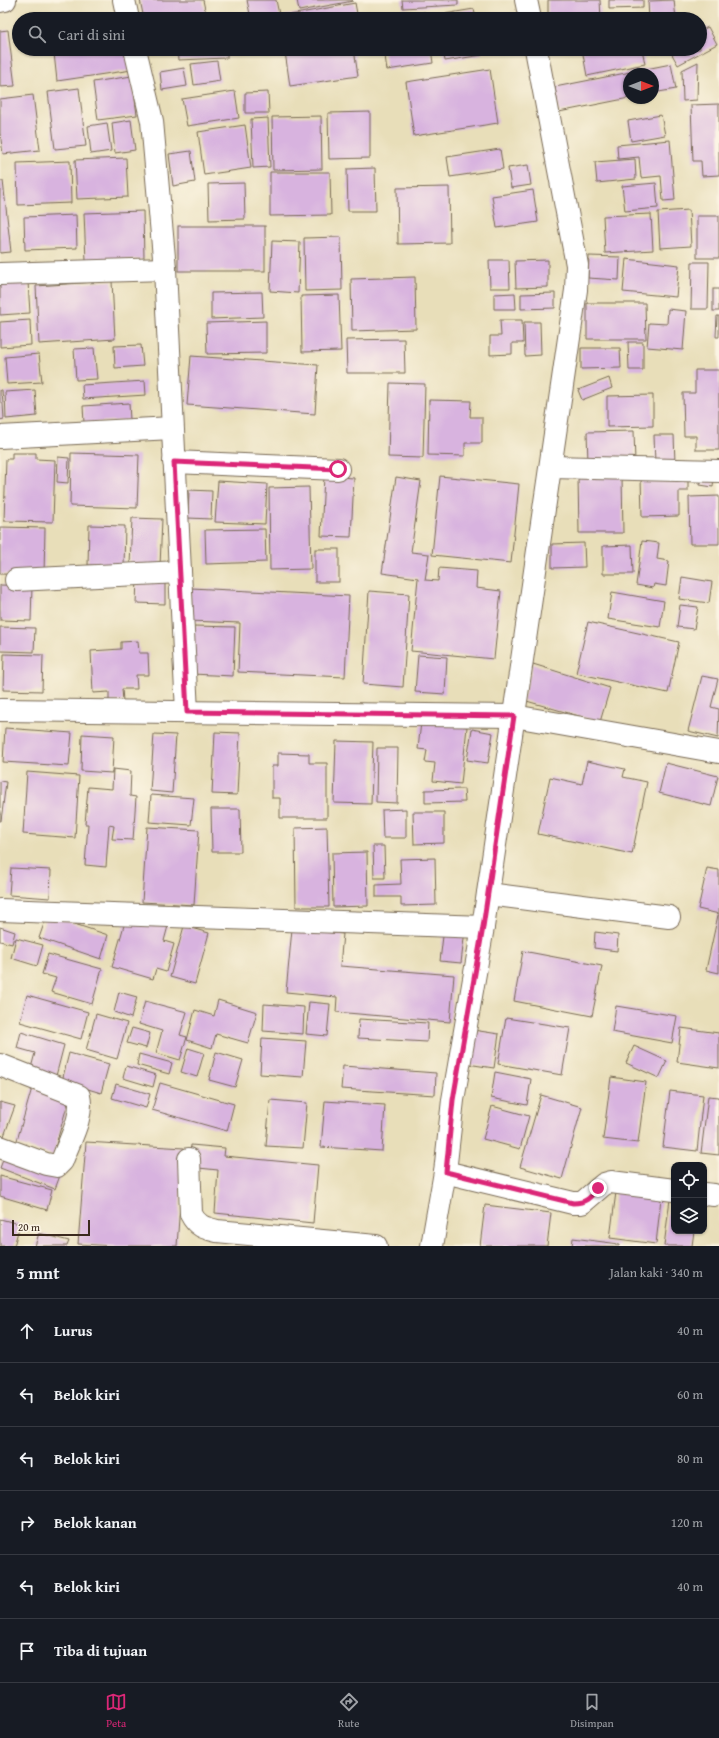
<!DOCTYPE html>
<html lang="id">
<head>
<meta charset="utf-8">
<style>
	:root { --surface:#171b24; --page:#20242c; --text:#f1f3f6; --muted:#9ea1a6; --line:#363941; --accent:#db2777 }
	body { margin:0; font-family:"Gentium Book Plus",serif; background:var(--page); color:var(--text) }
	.controls { position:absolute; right:12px; bottom:12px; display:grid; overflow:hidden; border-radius:8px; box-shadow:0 1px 3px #0004 }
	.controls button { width:36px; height:36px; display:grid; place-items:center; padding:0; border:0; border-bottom:1px solid var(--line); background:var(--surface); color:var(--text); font:20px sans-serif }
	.compass { position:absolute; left:623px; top:68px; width:36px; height:36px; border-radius:50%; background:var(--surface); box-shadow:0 1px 3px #0004; rotate:90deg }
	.scale { position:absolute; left:12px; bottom:10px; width:78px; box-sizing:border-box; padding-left:4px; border:2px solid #3b2a1e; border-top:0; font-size:11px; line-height:14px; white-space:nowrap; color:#3b2a1e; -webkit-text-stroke:3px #fcf5e5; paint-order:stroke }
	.stop { position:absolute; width:12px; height:12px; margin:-9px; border:3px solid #db2777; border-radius:50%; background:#fff }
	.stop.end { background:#db2777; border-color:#fff; box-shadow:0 1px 4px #0008 }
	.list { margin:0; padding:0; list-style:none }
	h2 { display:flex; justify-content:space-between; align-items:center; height:52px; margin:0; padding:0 16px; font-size:17px }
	h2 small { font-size:13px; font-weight:400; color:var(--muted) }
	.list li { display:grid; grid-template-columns:26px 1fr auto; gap:12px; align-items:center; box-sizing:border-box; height:64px; padding:0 16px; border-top:1px solid var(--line) }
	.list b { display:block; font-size:15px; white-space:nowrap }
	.list em { font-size:13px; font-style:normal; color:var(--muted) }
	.icon { flex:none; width:22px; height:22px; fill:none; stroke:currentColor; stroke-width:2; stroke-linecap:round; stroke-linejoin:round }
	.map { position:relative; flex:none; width:719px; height:1246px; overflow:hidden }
	.search { position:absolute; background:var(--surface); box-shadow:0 1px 3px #0004; left:12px; right:12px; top:12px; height:44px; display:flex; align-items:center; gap:10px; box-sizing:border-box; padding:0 14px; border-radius:22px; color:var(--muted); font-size:15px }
	.sheet { height:436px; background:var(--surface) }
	nav { display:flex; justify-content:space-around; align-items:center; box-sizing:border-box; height:56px; border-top:1px solid var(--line); background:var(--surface); font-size:11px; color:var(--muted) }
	nav a { display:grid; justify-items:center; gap:2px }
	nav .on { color:var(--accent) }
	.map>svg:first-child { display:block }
	.building { fill:#d8b3df }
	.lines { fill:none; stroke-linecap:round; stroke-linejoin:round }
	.minor-casing { stroke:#786954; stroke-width:24 }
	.minor { stroke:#fff; stroke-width:22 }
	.route { stroke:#db2777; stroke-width:5 }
</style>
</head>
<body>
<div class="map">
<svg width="719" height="1246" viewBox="0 0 719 1246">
	<rect width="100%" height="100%" fill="#fcf5e5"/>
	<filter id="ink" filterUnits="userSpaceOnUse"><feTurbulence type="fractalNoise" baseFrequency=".025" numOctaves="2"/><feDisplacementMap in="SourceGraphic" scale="8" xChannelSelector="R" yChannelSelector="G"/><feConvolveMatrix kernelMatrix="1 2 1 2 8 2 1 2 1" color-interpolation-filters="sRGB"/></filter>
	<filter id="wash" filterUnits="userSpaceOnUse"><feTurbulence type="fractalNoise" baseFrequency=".012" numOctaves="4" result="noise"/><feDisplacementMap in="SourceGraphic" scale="16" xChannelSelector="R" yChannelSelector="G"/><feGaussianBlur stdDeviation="0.9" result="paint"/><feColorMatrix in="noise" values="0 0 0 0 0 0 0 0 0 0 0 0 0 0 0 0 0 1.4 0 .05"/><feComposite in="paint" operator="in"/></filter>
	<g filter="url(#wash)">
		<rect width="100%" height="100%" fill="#e8deb9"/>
		<g id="blocks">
			<g class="building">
				<path d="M 140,0 L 203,0 L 207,19 L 144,19 Z"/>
				<path d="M 247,0 L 276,0 L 280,19 L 251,19 Z"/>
				<path d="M 297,0 L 352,0 L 353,1 L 299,11 Z"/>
				<path d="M 402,0 L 458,0 L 458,5 L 403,8 Z"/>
				<path d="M 548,0 L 600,0 L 601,19 L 548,19 Z"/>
				<path d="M 609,0 L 643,0 L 643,8 L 609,9 Z"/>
				<path d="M 674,0 L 676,19 L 649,19 L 648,1 Z"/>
				<path d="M 355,3 L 358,19 L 284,19 L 284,16 Z"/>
				<path d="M 474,9 L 476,19 L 439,19 L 438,15 Z"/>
				<path d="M 425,12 L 426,19 L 387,19 L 387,18 Z"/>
				<path d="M 100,17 L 100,19 L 90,19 L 90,18 Z"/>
				<path d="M 708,27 L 717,44 L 678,65 L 669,49 L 700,49 L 700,31 Z"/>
				<path d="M 8,30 L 15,86 L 0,87 L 0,31 Z"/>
				<path d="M 84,49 L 129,49 L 132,70 L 57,81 L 54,53 Z"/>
				<path d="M 177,49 L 227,49 L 227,58 L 178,60 Z"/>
				<path d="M 301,49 L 354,49 L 358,76 L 290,86 L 285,52 Z"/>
				<path d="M 384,49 L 431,49 L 433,63 L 387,70 Z"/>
				<path d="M 443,49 L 481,49 L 482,55 L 445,61 Z"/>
				<path d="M 582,49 L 642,49 L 645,64 L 587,76 Z"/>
				<path d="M 217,61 L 220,81 L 194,85 L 191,64 Z"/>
				<path d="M 698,62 L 697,100 L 683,101 L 682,70 Z"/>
				<path d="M 671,64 L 676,89 L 653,93 L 653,74 L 629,74 L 629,98 L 559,112 L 555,87 Z"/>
				<path d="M 184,68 L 187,86 L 162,90 L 160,72 Z"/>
				<path d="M 490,69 L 498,123 L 414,136 L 406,82 Z"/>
				<path d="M 132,76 L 137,115 L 98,120 L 93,82 Z"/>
				<path d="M 79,88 L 86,146 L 55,149 L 48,92 Z"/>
				<path d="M 235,91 L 239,118 L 187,126 L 182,99 Z"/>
				<path d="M 268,92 L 269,113 L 245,113 L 245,93 Z"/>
				<path d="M 33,95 L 40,150 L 3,154 L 0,133 L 0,99 Z"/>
				<path d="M 719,104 L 719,175 L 702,176 L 701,161 L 693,161 L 691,105 Z"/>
				<path d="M 370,112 L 370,158 L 329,159 L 328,113 Z"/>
				<path d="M 661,115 L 665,135 L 631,141 L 628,121 Z"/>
				<path d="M 321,116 L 322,169 L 273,170 L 272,117 Z"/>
				<path d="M 268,118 L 270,167 L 253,168 L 251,119 Z"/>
				<path d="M 131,120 L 135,150 L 115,153 L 112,123 Z"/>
				<path d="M 107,123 L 111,151 L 91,154 L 88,126 Z"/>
				<path d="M 245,125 L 251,168 L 204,175 L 198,132 Z"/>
				<path d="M 670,140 L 675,200 L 663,201 L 661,176 L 641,178 L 639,157 L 618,159 L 617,145 Z"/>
				<path d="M 500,149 L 503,169 L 450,177 L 447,157 Z"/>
				<path d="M 191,151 L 195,182 L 173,186 L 169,154 Z"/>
				<path d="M 126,158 L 128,197 L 77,199 L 75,160 Z"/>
				<path d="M 635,159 L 636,179 L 597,183 L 595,162 Z"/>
				<path d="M 70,161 L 71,203 L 18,205 L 17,163 Z"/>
				<path d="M 528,165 L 531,185 L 511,188 L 508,168 Z"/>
				<path d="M 375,168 L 376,211 L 348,211 L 347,169 Z"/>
				<path d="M 270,172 L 330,172 L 331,215 L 270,216 Z"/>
				<path d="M 0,181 L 3,181 L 11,252 L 0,253 Z"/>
				<path d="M 244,183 L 245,219 L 209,220 L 208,184 Z"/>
				<path d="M 656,183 L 658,208 L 625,211 L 622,186 Z"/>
				<path d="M 449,187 L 450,243 L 398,244 L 397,188 Z"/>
				<path d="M 533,190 L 538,222 L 497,228 L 492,196 Z"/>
				<path d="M 689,210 L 691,246 L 660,248 L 658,212 Z"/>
				<path d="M 143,211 L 144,259 L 86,261 L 84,213 Z"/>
				<path d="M 651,214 L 653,250 L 605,253 L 603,216 Z"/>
				<path d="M 76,215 L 77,248 L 25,250 L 24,217 Z"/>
				<rect x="697" y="216" width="22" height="42"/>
				<rect x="178" y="226" width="87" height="45"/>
				<path d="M 341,237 L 342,290 L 305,291 L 304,238 Z"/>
				<path d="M 272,241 L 300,242 L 298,293 L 270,291 Z"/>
				<path d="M 589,256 L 620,257 L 619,280 L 588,278 Z"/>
				<path d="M 626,259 L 679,265 L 676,297 L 623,292 Z"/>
				<path d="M 489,260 L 509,260 L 510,288 L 490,288 Z"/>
				<path d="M 548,260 L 548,287 L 516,288 L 515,261 Z"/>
				<path d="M 692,262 L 709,262 L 708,309 L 691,309 Z"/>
				<path d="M 415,277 L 416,329 L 352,331 L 351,279 Z"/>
				<path d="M 112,281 L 115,339 L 39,344 L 36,286 Z"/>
				<path d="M 28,282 L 30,313 L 0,315 L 0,284 Z"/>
				<rect x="713" y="289" width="6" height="22"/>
				<path d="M 262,292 L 263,317 L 211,319 L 211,293 Z"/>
				<path d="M 515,293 L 516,309 L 494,309 L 494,294 Z"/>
				<path d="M 555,293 L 555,308 L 521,309 L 521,294 Z"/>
				<path d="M 339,295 L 341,351 L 302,352 L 301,296 Z"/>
				<path d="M 587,303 L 645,303 L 646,339 L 587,339 Z"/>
				<path d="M 668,309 L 686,311 L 683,350 L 647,347 L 649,323 L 667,324 Z"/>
				<path d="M 717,316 L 719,316 L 719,337 L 716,337 Z"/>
				<path d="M 30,320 L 31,345 L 0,347 L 0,322 Z"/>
				<path d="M 500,320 L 522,320 L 523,343 L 512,343 L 512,354 L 490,355 L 490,336 L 501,336 Z"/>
				<path d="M 266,321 L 266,353 L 207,354 L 206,323 Z"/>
				<path d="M 524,322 L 540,322 L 541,355 L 525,356 Z"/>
				<path d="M 404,339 L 405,373 L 347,373 L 346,340 Z"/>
				<path d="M 628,342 L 643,342 L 643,370 L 629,370 Z"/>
				<path d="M 141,345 L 143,366 L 115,368 L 114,346 Z"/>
				<path d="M 94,348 L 97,379 L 76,380 L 74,349 Z"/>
				<path d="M 581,348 L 620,348 L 621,368 L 581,369 Z"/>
				<path d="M 39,354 L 42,382 L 7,384 L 5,357 Z"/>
				<path d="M 191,356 L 318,365 L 315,414 L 187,405 Z"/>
				<path d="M 695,370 L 719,370 L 719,450 L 696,450 L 696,436 L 684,436 L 683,393 L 695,393 Z"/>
				<path d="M 609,378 L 612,388 L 582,400 L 578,390 Z"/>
				<path d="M 145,381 L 146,395 L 83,399 L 82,385 Z"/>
				<path d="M 390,383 L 425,384 L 423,458 L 388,457 Z"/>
				<path d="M 0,390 L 2,390 L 4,419 L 0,420 Z"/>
				<path d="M 35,390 L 37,416 L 6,419 L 5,392 Z"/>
				<path d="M 653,395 L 653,426 L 607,427 L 607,396 Z"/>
				<path d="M 429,400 L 471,401 L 470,417 L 482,417 L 482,443 L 465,443 L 465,456 L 428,455 Z"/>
				<path d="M 129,403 L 130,420 L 84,423 L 83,406 Z"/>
				<path d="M 634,431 L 635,462 L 588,462 L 587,432 Z"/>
				<path d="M 654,435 L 674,435 L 675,463 L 655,463 Z"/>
				<path d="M 12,453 L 36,453 L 36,459 L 55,460 L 53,522 L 4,521 L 6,459 L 12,459 Z"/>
				<path d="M 71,453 L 139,455 L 137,508 L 70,506 Z"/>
				<path d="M 58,457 L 69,458 L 68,483 L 57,482 Z"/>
				<path d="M 701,474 L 714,476 L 713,487 L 700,485 Z"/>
				<path d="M 324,476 L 354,478 L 351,537 L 321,536 Z"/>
				<path d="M 440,476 L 519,484 L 511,563 L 432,555 Z"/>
				<path d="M 622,476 L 623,533 L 579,533 L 578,477 Z"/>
				<path d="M 396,477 L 421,481 L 411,552 L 429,554 L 425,580 L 438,581 L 439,568 L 477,571 L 476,588 L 501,591 L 494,659 L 411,651 L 418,578 L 382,573 Z"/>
				<path d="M 641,477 L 688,477 L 688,491 L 679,491 L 679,516 L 642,517 Z"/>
				<path d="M 218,481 L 267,484 L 265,524 L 215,522 Z"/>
				<path d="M 309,487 L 311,569 L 270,570 L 269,488 Z"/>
				<path d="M 189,490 L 212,491 L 211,519 L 188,518 Z"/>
				<path d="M 719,496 L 719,544 L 690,544 L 689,497 Z"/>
				<path d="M 132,518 L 162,519 L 160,566 L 130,565 Z"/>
				<path d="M 89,525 L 125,526 L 124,566 L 88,565 Z"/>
				<path d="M 0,527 L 45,528 L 44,575 L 0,574 Z"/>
				<path d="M 265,529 L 266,562 L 206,564 L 205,530 Z"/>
				<path d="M 642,541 L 659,543 L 657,559 L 669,561 L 666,586 L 654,584 L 653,588 L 636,585 Z"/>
				<path d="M 584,543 L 585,567 L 552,568 L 552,544 Z"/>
				<path d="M 632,545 L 633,574 L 603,574 L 603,546 Z"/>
				<rect x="315" y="549" width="24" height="33"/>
				<path d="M 682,577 L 712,582 L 709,603 L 679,599 Z"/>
				<path d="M 137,579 L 165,580 L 165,604 L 136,603 Z"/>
				<path d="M 0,585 L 32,586 L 31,621 L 0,620 Z"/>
				<path d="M 191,588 L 349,596 L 345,677 L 238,672 L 240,623 L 189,621 Z"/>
				<path d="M 369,591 L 409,594 L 403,687 L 363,684 Z"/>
				<path d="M 612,592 L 664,601 L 660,627 L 608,619 Z"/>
				<path d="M 680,605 L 698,607 L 694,629 L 677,627 Z"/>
				<path d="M 588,622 L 679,642 L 668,693 L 576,673 Z"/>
				<path d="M 194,626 L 235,627 L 233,676 L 192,674 Z"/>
				<path d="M 0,627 L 35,628 L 34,652 L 0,651 Z"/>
				<path d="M 138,641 L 139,653 L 148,653 L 149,675 L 136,675 L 137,689 L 122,689 L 123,701 L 109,702 L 109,692 L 93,693 L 91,651 L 121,649 L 121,642 Z"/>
				<path d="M 4,654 L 43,655 L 42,691 L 3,690 Z"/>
				<path d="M 418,655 L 447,657 L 445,694 L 415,692 Z"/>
				<path d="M 533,664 L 610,688 L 600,722 L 523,700 Z"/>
				<path d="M 702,676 L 718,679 L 711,707 L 719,709 L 718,738 L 688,731 Z"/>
				<path d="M 421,722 L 467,727 L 461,784 L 433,781 L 435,763 L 425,762 L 427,750 L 418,749 Z"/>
				<path d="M 5,728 L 72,733 L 69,766 L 3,762 Z"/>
				<path d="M 472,729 L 493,733 L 488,763 L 467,760 Z"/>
				<path d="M 215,732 L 240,733 L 237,795 L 212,794 Z"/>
				<path d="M 82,734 L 114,736 L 112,773 L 81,771 Z"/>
				<path d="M 154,734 L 176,735 L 172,793 L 150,791 Z"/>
				<path d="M 336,741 L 373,742 L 371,804 L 334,803 Z"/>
				<path d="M 377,748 L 398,748 L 397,803 L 376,802 Z"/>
				<path d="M 278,753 L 309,754 L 309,763 L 327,763 L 327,818 L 280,818 L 280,798 L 272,798 L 272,766 L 278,766 Z"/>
				<path d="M 587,761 L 625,769 L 623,777 L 647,782 L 632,854 L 538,834 L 550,777 L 582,784 Z"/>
				<path d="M 666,763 L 718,776 L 711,806 L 659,793 Z"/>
				<path d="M 113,769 L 131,771 L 130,796 L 136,797 L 133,840 L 112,839 L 114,826 L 109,825 L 106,867 L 85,865 L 88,824 L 85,824 L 88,787 L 112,789 Z"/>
				<path d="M 27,772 L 79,776 L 75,838 L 23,834 Z"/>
				<path d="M 0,781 L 6,782 L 1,821 L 0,821 Z"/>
				<path d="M 464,789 L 465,802 L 425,803 L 425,790 Z"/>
				<path d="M 151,795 L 194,798 L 191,825 L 149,822 Z"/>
				<path d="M 211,809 L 240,809 L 241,852 L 212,852 Z"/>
				<path d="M 406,809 L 406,838 L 383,838 L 382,810 Z"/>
				<path d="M 413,812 L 444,812 L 444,843 L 414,844 Z"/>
				<path d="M 147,827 L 199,830 L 194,905 L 142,902 Z"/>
				<path d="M 327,827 L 329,907 L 296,907 L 295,828 Z"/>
				<path d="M 373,846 L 384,846 L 385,878 L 374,878 Z"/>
				<path d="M 367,852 L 368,906 L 333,907 L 332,853 Z"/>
				<path d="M 435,858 L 436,905 L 401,906 L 401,897 L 376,897 L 376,885 L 401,884 L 400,859 Z"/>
				<path d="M 11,868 L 51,870 L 50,898 L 9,895 Z"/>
				<path d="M 707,868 L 719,870 L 719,914 L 698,909 Z"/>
				<path d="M 47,915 L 108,935 L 101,959 L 39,938 Z"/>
				<path d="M 127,915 L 168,926 L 164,941 L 174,944 L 166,972 L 156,969 L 153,979 L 112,967 Z"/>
				<path d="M 718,915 L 719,915 L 719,973 L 706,970 Z"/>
				<path d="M 184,926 L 209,933 L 195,984 L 170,977 Z"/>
				<path d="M 0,927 L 15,932 L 12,944 L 0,941 Z"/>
				<path d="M 444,928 L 465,930 L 461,963 L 440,961 Z"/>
				<path d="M 292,929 L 343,934 L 340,966 L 454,975 L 450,1022 L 336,1012 L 337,997 L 286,992 Z"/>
				<path d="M 595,932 L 618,935 L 617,951 L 594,948 Z"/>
				<path d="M 16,938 L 43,945 L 37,966 L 11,958 Z"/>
				<path d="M 523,951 L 602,966 L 592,1016 L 514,1001 Z"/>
				<path d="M 48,954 L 102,969 L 92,1004 L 51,992 L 56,978 L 42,974 Z"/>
				<path d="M 119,992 L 137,997 L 131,1018 L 114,1012 Z"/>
				<path d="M 27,995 L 88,1012 L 81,1039 L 20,1022 Z"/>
				<path d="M 218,1000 L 257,1012 L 248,1043 L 216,1034 L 212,1048 L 187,1040 L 195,1010 L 214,1016 Z"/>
				<path d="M 145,1001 L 187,1012 L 180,1035 L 187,1037 L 180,1060 L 156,1053 L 162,1031 L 139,1024 Z"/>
				<path d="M 309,1002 L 330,1004 L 327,1036 L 306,1034 Z"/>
				<path d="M 264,1004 L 304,1007 L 303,1034 L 263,1031 Z"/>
				<path d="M 616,1006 L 677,1016 L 672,1043 L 612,1032 Z"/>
				<path d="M 96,1014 L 127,1023 L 117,1059 L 86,1050 Z"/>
				<path d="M 506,1018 L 570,1028 L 562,1075 L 498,1064 Z"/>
				<path d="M 359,1019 L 428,1023 L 427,1042 L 358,1038 Z"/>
				<path d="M 132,1028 L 150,1033 L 146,1048 L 127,1043 Z"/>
				<path d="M 681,1028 L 719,1033 L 719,1068 L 677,1062 Z"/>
				<path d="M 473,1030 L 499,1034 L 494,1068 L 467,1064 Z"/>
				<path d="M 21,1032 L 64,1045 L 56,1076 L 31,1068 L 35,1053 L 17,1048 Z"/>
				<path d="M 262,1038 L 306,1041 L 303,1077 L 260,1074 Z"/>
				<path d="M 634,1046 L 667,1061 L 659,1078 L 626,1063 Z"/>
				<path d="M 188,1048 L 204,1053 L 197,1077 L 181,1072 Z"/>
				<path d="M 216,1052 L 243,1060 L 235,1087 L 209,1080 Z"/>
				<path d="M 69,1053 L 109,1064 L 101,1093 L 62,1081 Z"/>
				<path d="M 139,1054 L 172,1063 L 169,1074 L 137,1065 Z"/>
				<path d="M 126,1066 L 156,1075 L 153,1087 L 123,1078 Z"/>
				<path d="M 343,1066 L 436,1073 L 435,1095 L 341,1089 Z"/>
				<path d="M 495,1072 L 531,1079 L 527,1105 L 491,1098 Z"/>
				<path d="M 611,1077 L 646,1082 L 638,1143 L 603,1139 Z"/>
				<path d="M 160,1083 L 234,1104 L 227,1131 L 152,1110 Z"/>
				<path d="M 116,1084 L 150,1094 L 146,1108 L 112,1098 Z"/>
				<path d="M 32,1088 L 69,1099 L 53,1155 L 16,1144 Z"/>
				<path d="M 670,1091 L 703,1095 L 697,1151 L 663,1147 Z"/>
				<path d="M 541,1095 L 582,1107 L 562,1179 L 520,1167 Z"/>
				<path d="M 708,1096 L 719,1097 L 719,1155 L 701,1153 Z"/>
				<path d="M 270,1100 L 307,1103 L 303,1148 L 266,1146 Z"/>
				<path d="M 325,1101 L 385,1105 L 382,1151 L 321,1147 Z"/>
				<path d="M 0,1102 L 15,1106 L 4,1136 L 0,1135 Z"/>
				<path d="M 492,1106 L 529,1116 L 520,1149 L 483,1139 Z"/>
				<path d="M 86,1142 L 184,1148 L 177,1246 L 113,1246 L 78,1244 Z"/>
				<path d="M 191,1145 L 225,1148 L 224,1156 L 318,1165 L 313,1223 L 215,1213 L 218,1170 L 189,1167 Z"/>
				<path d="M 6,1152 L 61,1173 L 55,1189 L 0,1168 Z"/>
				<path d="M 0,1176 L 52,1190 L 47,1210 L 0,1196 Z"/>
				<path d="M 616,1192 L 661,1198 L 656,1244 L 610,1238 Z"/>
				<path d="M 670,1199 L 674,1200 L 674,1231 L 694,1231 L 692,1246 L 664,1246 Z"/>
				<path d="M 485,1205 L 551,1213 L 547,1246 L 480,1246 Z"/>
				<path d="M 0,1219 L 20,1224 L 14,1246 L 0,1246 Z"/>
				<path d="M 39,1233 L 69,1241 L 67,1246 L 35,1246 Z"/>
				<path d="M 573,1238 L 619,1244 L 619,1246 L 572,1246 Z"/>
			</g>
		</g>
	</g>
	<g filter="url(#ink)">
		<use href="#blocks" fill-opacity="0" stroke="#786954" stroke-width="1"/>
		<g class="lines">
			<defs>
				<g id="minor">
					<path d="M 124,0 L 128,19"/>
					<path d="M 526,0 L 530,19"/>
					<path d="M 0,1 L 5,0"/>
					<path d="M 135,49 L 152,121 L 165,269 L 187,712"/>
					<path d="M 0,274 L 165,269"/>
					<path d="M 0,437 L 172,428"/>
					<path d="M 174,462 L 338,469"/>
					<path d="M 551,467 L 719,471"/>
					<path d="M 16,580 L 180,572"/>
					<path d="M 0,710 L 514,716 L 719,752"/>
					<path d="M 488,894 L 669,917"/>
					<path d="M 0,910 L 483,927"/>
					<path d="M 0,1065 L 79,1096 C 84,1117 69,1141 62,1161 L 57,1166 L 46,1164 L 0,1147"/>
					<path d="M 189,1159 L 191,1214 C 197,1226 204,1228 217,1231 L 376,1246"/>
					<path d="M 445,1172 L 573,1203 L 582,1203 L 604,1184 L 611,1182 L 674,1190"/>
					<path d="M 704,1194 L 714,1195"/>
					<path d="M 432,1246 L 445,1172 L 453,1100 L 483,927 L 576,290 L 577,265 L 536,49"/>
				</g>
			</defs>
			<use href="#minor" class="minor-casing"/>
			<use href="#minor" class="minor"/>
		</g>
	</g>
	<g class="lines" filter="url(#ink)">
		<path class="route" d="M 338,469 L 174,462 L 187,712 L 514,716 L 483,927 L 453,1100 L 446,1172 L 573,1203 C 586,1203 590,1198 598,1188"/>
	</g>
</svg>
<div class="controls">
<button><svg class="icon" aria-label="locate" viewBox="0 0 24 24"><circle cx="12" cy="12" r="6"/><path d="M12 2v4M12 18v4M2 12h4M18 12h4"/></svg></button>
<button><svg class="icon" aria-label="layers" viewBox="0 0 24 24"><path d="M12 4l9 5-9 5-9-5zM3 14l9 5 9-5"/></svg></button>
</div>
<svg class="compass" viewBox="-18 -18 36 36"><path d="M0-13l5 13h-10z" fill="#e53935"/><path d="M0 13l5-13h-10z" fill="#9ea1a6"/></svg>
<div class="scale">20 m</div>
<div class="stop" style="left:338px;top:469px"></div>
<div class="stop end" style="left:598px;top:1188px"></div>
<div class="search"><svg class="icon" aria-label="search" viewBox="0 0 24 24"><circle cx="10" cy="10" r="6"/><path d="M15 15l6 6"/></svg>Cari di sini</div>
</div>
<section class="sheet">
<h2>5 mnt<small>Jalan kaki · 340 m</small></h2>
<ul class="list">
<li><svg class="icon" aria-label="ahead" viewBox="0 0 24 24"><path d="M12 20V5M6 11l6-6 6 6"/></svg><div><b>Lurus</b></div><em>40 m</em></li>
<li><svg class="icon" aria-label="left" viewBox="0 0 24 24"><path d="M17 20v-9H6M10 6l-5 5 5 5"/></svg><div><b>Belok kiri</b></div><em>60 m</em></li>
<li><svg class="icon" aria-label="left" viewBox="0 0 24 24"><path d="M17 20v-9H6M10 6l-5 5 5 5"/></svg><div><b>Belok kiri</b></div><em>80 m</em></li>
<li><svg class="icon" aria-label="right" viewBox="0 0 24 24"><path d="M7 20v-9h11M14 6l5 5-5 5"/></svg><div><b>Belok kanan</b></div><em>120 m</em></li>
<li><svg class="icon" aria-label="left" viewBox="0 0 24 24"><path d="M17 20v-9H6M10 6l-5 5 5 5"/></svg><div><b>Belok kiri</b></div><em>40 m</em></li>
<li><svg class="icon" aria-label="arrive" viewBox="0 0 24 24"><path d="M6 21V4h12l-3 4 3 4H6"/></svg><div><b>Tiba di tujuan</b></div></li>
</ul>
</section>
<nav>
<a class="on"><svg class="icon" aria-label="map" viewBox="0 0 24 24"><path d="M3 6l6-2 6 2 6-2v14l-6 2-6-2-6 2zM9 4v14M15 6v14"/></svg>Peta</a>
<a><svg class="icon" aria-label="directions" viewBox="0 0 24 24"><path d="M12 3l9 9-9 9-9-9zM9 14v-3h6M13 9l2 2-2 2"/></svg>Rute</a>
<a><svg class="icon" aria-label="saved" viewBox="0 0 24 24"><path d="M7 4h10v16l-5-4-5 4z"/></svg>Disimpan</a>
</nav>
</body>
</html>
